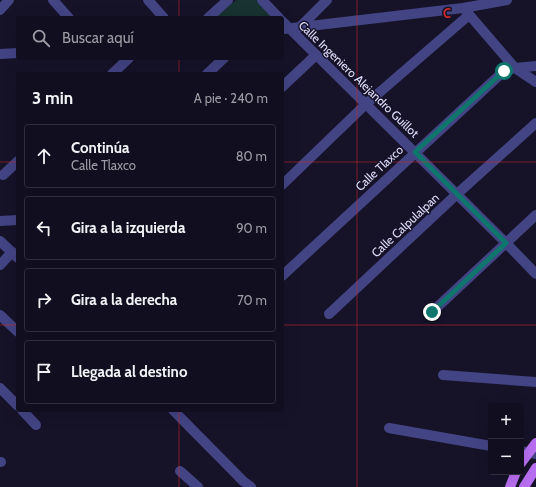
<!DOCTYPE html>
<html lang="es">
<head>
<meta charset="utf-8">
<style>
	:root { --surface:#100e1f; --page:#191728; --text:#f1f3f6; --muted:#9c9ca4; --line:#302e3d }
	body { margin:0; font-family:Cabin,sans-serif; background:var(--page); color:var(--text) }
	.controls { position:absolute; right:12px; bottom:12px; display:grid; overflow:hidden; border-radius:4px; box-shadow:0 4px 16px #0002 }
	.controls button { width:36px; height:36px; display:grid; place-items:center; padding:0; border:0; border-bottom:1px solid var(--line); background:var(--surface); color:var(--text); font:20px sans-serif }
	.stop { position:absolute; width:12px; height:12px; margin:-9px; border:3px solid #0f766e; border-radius:50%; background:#fff }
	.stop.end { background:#0f766e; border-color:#fff; box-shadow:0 1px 4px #0008 }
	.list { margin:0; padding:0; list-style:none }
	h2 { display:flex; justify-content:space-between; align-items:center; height:52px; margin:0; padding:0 16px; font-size:17px }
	h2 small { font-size:13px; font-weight:400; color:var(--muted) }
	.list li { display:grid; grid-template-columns:26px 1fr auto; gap:12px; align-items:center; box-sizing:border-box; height:64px; margin:0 8px 8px; padding:0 8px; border:1px solid var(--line); border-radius:4px }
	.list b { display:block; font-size:15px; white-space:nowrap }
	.list p { margin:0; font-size:13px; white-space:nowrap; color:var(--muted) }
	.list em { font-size:13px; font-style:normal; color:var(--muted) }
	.icon { flex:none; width:22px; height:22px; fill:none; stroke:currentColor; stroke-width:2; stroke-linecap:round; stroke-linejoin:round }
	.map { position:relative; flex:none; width:536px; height:487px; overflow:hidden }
	.search { position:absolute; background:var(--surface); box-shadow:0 4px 16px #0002; left:16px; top:16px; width:268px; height:44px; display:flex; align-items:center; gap:10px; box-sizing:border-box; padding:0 14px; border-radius:4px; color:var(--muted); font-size:15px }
	.panel { position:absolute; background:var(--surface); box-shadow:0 4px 16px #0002; left:16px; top:72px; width:268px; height:340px; border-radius:4px }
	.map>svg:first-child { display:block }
	.green { fill:#173230 }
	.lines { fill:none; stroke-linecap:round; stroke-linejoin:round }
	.minor { stroke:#434484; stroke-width:10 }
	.major { stroke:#b96ff2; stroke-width:10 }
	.route { stroke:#0f766e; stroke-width:5 }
	.grid { fill:none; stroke:#d62828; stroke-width:1; stroke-opacity:0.55 }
	.labels { text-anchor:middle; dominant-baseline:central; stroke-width:3; stroke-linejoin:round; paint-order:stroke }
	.street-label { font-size:12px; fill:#e0defc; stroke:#161329 }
	.grid-label { font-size:13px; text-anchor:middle; font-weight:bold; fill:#d62828; stroke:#161329; stroke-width:3; stroke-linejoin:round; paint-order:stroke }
</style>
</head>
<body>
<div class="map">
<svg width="536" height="487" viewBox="0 0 536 487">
	<rect width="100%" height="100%" fill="#161329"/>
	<path class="green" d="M 236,0 L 257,0 L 274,18 L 214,18 Z"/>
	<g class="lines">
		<g class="minor">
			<path d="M 53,0 L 69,18"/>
			<path d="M 148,0 L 164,18"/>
			<path d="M 262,0 L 279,18"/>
			<path d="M 0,10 L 9,0"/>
			<path d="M 466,11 L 515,68 L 536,82"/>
			<path d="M 208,18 L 228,0"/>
			<path d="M 282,21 L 506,243 L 536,274"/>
			<path d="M 300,27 L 327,0"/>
			<path d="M 284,29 L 463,8 L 507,0"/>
			<path d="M 0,54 L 18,53"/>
			<path d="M 112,74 L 129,58"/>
			<path d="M 207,74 L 224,58"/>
			<path d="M 282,87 L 316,55"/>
			<path d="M 3,175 L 18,161"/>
			<path d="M 282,185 L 366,104 L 469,15"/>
			<path d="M 0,221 L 18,220"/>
			<path d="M 0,241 L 18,258"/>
			<path d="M 0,265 L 12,252"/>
			<path d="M 282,276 L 504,71 L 515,68 L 536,66"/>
			<path d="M 432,312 L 536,215"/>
			<path d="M 329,314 L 457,194 L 536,123"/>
			<path d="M 0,315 L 18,332"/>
			<path d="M 443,375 L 536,382"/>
			<path d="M 0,388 L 18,406"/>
			<path d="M 22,410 L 36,425"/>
			<path d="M 173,410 L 243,481 L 251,487"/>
			<path d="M 389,428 L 491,446"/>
			<path d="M 521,451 L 536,454"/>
			<path d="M 0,462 L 1,462"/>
			<path d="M 180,471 L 198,487"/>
		</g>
		<g class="major">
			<path d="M 521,463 L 536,443"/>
			<path d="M 510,487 L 516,472"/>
			<path d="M 524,487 L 536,468"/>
		</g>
	</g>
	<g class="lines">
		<path class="route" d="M 432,312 L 506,243 L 415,152 L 504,71"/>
	</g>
	<path class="grid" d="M 179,0 L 179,18M 357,0 L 357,487M 179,58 L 179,74M 0,162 L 18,162M 282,162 L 536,162M 0,325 L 18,325M 282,325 L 536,325M 179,410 L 179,487"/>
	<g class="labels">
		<g class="street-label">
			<text transform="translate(359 79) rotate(44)">Calle Ingeniero Alejandro Guillot</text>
			<text transform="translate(379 168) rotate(-43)">Calle Tlaxco</text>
			<text transform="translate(405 225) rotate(-43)">Calle Calpulalpan</text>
		</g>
	</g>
	<g class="grid-label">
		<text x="447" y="18">C</text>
	</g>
</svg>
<div class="controls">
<button>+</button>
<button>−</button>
</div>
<div class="stop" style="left:504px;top:71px"></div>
<div class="stop end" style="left:432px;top:312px"></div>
<div class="search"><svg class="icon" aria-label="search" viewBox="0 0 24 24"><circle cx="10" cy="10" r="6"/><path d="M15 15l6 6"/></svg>Buscar aquí</div>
<section class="panel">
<h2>3 min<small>A pie · 240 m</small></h2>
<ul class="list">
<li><svg class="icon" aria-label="ahead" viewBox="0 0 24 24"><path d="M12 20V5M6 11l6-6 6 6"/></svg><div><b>Continúa</b><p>Calle Tlaxco</p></div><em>80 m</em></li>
<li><svg class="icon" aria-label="left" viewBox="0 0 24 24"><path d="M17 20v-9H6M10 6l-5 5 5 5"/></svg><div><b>Gira a la izquierda</b></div><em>90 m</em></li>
<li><svg class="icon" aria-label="right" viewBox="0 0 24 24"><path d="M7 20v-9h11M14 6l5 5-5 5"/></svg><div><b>Gira a la derecha</b></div><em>70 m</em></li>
<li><svg class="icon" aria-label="arrive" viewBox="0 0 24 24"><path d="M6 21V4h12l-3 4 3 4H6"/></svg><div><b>Llegada al destino</b></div></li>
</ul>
</section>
</div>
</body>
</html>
